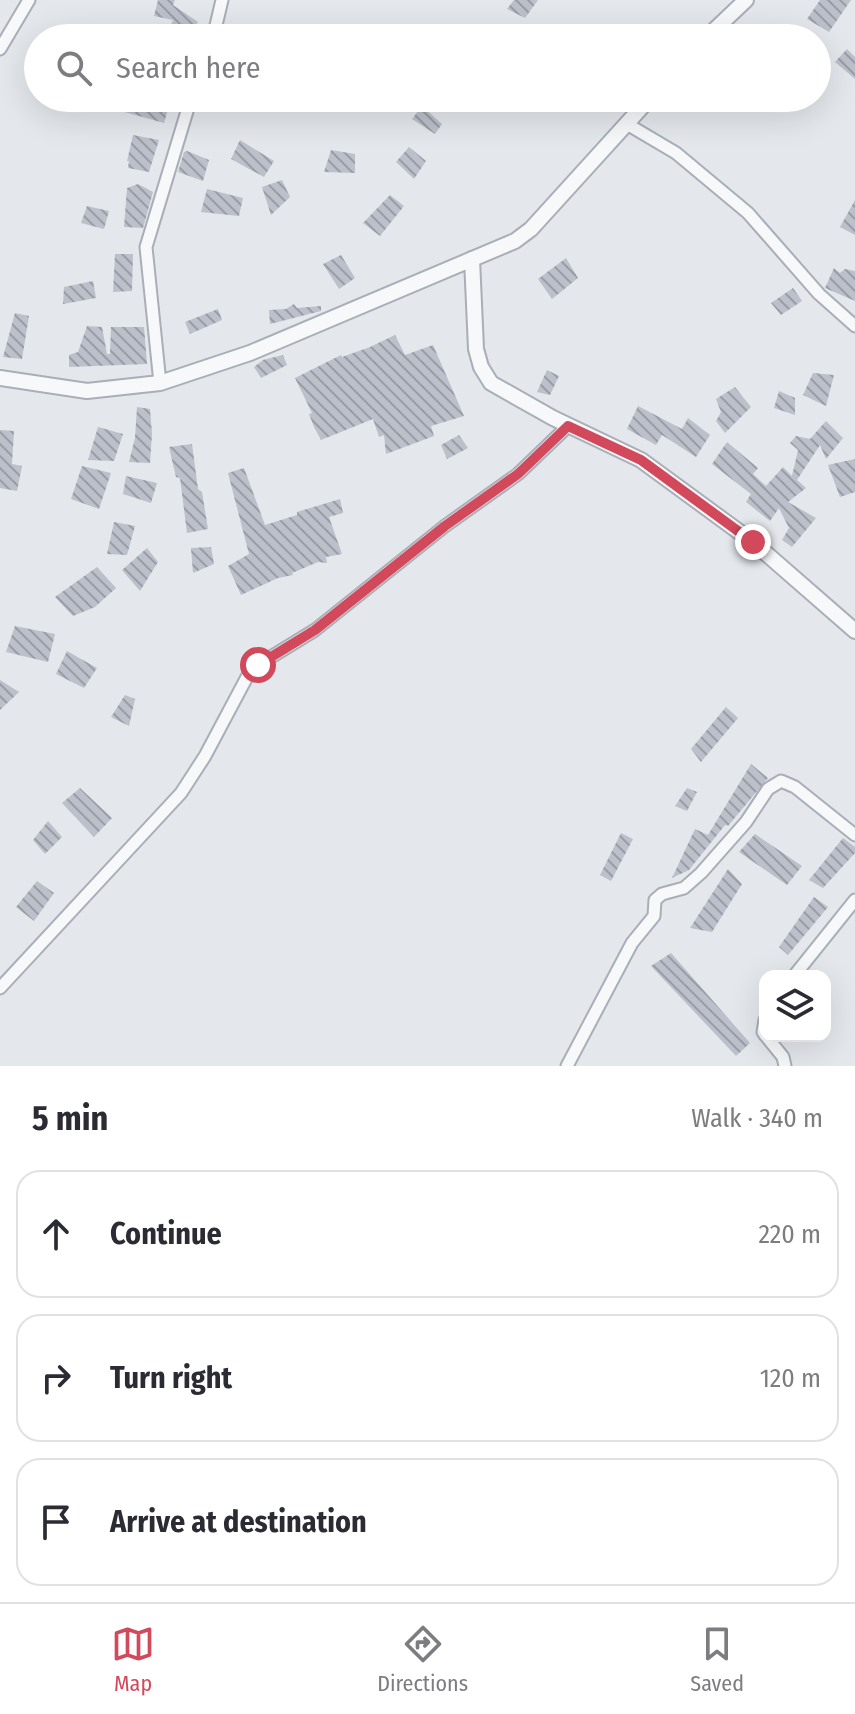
<!DOCTYPE html>
<html lang="en">
<head>
<meta charset="utf-8">
<style>
	:root { --surface:#fff; --page:#f2f2f3; --text:#2b2b33; --muted:#7c7c81; --line:#e1e1e2; --accent:#d1495b }
	body { margin:0; font-family:"Fira Sans Condensed",sans-serif; background:var(--page); color:var(--text) }
	.controls { position:absolute; right:24px; bottom:24px; display:grid; overflow:hidden; border-radius:16px; box-shadow:0 8px 32px #0002 }
	.controls button { width:72px; height:72px; display:grid; place-items:center; padding:0; border:0; border-bottom:2px solid var(--line); background:var(--surface); color:var(--text); font:40px sans-serif }
	.stop { position:absolute; width:24px; height:24px; margin:-18px; border:6px solid #d1495b; border-radius:50%; background:#fff }
	.stop.end { background:#d1495b; border-color:#fff; box-shadow:0 2px 8px #0008 }
	.list { margin:0; padding:0; list-style:none }
	h2 { display:flex; justify-content:space-between; align-items:center; height:104px; margin:0; padding:0 32px; font-size:34px }
	h2 small { font-size:26px; font-weight:400; color:var(--muted) }
	.list li { display:grid; grid-template-columns:52px 1fr auto; gap:24px; align-items:center; box-sizing:border-box; height:128px; margin:0 16px 16px; padding:0 16px; border:2px solid var(--line); border-radius:24px }
	.list b { display:block; font-size:30px; white-space:nowrap }
	.list em { font-size:26px; font-style:normal; color:var(--muted) }
	.icon { flex:none; width:44px; height:44px; fill:none; stroke:currentColor; stroke-width:2; stroke-linecap:round; stroke-linejoin:round }
	.map { position:relative; flex:none; width:855px; height:1066px; overflow:hidden }
	.search { position:absolute; background:var(--surface); box-shadow:0 8px 32px #0002; left:24px; right:24px; top:24px; height:88px; display:flex; align-items:center; gap:20px; box-sizing:border-box; padding:0 28px; border-radius:44px; color:var(--muted); font-size:30px }
	.sheet { height:536px; background:var(--surface) }
	nav { display:flex; justify-content:space-around; align-items:center; box-sizing:border-box; height:112px; border-top:2px solid var(--line); background:var(--surface); font-size:22px; color:var(--muted) }
	nav a { display:grid; justify-items:center; gap:4px }
	nav .on { color:var(--accent) }
	.map>svg:first-child { display:block }
	.building { fill:url(#building-back-hatch) }
	.lines { fill:none; stroke-linecap:round; stroke-linejoin:round }
	.minor-casing { stroke:#a9aeb7; stroke-width:15 }
	.tertiary-casing { stroke:#a9aeb7; stroke-width:18 }
	.minor { stroke:#f7f8fa; stroke-width:11 }
	.tertiary { stroke:#f7f8fa; stroke-width:14 }
	.route { stroke:#d1495b; stroke-width:10 }
</style>
</head>
<body>
<div class="map">
<svg width="855" height="1066" viewBox="0 0 855 1066">
	<defs>
		<pattern id="building-back-hatch" width="6" height="6" patternUnits="userSpaceOnUse" patternTransform="scale(2)"><rect width="6" height="6" fill="#bbc0ca"/><path d="M-1 5l2 2M0 0l6 6M5-1l2 2" fill="none" stroke="#989da6"/></pattern>
	</defs>
	<rect width="100%" height="100%" fill="#e4e7ec"/>
	<g class="building">
		<path d="M 158,0 L 175,0 L 173,5 L 198,22 L 190,36 L 170,27 L 173,20 L 154,16 Z"/>
		<path d="M 514,0 L 538,0 L 525,18 L 507,9 Z"/>
		<path d="M 820,0 L 851,0 L 829,32 L 807,19 Z"/>
		<path d="M 847,49 L 855,57 L 855,79 L 835,62 Z"/>
		<path d="M 126,98 L 158,98 L 170,102 L 164,123 L 121,111 Z"/>
		<path d="M 422,106 L 442,124 L 435,134 L 412,119 Z"/>
		<path d="M 133,135 L 159,140 L 149,172 L 128,168 L 129,161 L 127,161 Z"/>
		<path d="M 240,140 L 274,161 L 264,177 L 231,159 Z"/>
		<path d="M 409,147 L 426,161 L 414,179 L 396,162 Z"/>
		<path d="M 331,150 L 355,154 L 355,173 L 324,172 Z"/>
		<path d="M 187,151 L 209,160 L 203,181 L 178,172 L 184,152 Z"/>
		<path d="M 282,180 L 290,197 L 271,215 L 262,187 Z"/>
		<path d="M 138,184 L 153,192 L 143,228 L 124,227 L 127,188 Z"/>
		<path d="M 207,189 L 243,198 L 239,216 L 201,212 Z"/>
		<path d="M 390,195 L 404,206 L 380,236 L 363,223 Z"/>
		<path d="M 855,200 L 855,235 L 840,227 Z"/>
		<path d="M 87,206 L 109,211 L 104,229 L 81,223 Z"/>
		<path d="M 115,254 L 133,254 L 132,291 L 113,292 Z"/>
		<path d="M 341,255 L 355,278 L 339,289 L 323,264 Z"/>
		<path d="M 566,258 L 578,278 L 552,299 L 538,279 Z"/>
		<path d="M 834,268 L 840,273 L 845,269 L 855,271 L 855,301 L 825,288 Z"/>
		<path d="M 93,281 L 96,298 L 63,304 L 64,287 Z"/>
		<path d="M 793,288 L 802,301 L 781,315 L 771,303 Z"/>
		<path d="M 294,304 L 297,308 L 321,306 L 321,311 L 270,324 L 269,310 L 286,309 Z"/>
		<path d="M 218,309 L 222,320 L 190,334 L 185,322 Z"/>
		<path d="M 15,313 L 29,316 L 22,359 L 3,357 Z"/>
		<path d="M 87,326 L 102,327 L 107,354 L 110,354 L 111,327 L 144,327 L 147,364 L 69,367 L 69,355 L 78,352 Z"/>
		<path d="M 395,335 L 405,355 L 433,345 L 464,416 L 431,426 L 434,436 L 386,454 L 384,435 L 379,437 L 373,419 L 321,440 L 314,427 L 309,414 L 312,413 L 295,378 L 341,355 L 342,357 L 370,347 Z"/>
		<path d="M 283,355 L 287,365 L 261,378 L 254,367 L 263,360 Z"/>
		<path d="M 547,370 L 559,376 L 550,395 L 537,392 Z"/>
		<path d="M 813,373 L 834,375 L 826,406 L 803,395 Z"/>
		<path d="M 735,387 L 751,407 L 725,433 L 716,421 L 721,412 L 716,399 Z"/>
		<path d="M 779,391 L 795,398 L 795,415 L 774,408 Z"/>
		<path d="M 638,406 L 682,429 L 688,418 L 710,435 L 696,457 L 662,435 L 656,445 L 627,429 Z"/>
		<path d="M 137,407 L 150,409 L 152,434 L 150,463 L 129,462 L 135,438 Z"/>
		<path d="M 826,421 L 843,438 L 826,459 L 820,445 L 797,480 L 806,488 L 788,502 L 816,518 L 792,547 L 782,540 L 789,528 L 779,508 L 770,521 L 746,502 L 751,494 L 712,464 L 727,442 L 758,468 L 753,474 L 766,486 L 783,467 L 792,476 L 798,450 L 790,443 L 796,436 L 810,439 Z"/>
		<path d="M 98,427 L 123,434 L 114,461 L 88,460 Z"/>
		<path d="M 0,430 L 14,431 L 12,464 L 22,466 L 17,491 L 0,488 Z"/>
		<path d="M 459,435 L 468,448 L 447,459 L 441,445 Z"/>
		<path d="M 192,444 L 198,489 L 202,492 L 208,529 L 187,533 L 180,478 L 176,477 L 169,447 Z"/>
		<path d="M 855,459 L 855,492 L 840,497 L 828,465 Z"/>
		<path d="M 82,466 L 111,473 L 99,509 L 71,499 Z"/>
		<path d="M 244,468 L 265,525 L 297,515 L 297,512 L 340,499 L 343,513 L 329,517 L 342,554 L 326,557 L 327,563 L 318,562 L 292,573 L 293,575 L 278,578 L 241,595 L 228,566 L 249,554 L 228,473 Z"/>
		<path d="M 126,476 L 157,483 L 151,503 L 123,494 Z"/>
		<path d="M 114,522 L 135,526 L 127,555 L 107,554 Z"/>
		<path d="M 211,547 L 214,564 L 193,573 L 191,548 Z"/>
		<path d="M 147,548 L 158,562 L 140,591 L 122,570 Z"/>
		<path d="M 97,567 L 116,588 L 95,607 L 73,616 L 55,597 Z"/>
		<path d="M 15,626 L 55,634 L 48,662 L 6,652 Z"/>
		<path d="M 67,651 L 97,668 L 84,688 L 56,674 Z"/>
		<path d="M 0,680 L 19,692 L 0,710 Z"/>
		<path d="M 125,695 L 135,699 L 129,726 L 111,717 Z"/>
		<path d="M 726,707 L 738,718 L 701,762 L 691,749 Z"/>
		<path d="M 751,764 L 768,778 L 728,826 L 725,825 L 689,870 L 672,878 L 695,829 L 708,835 Z"/>
		<path d="M 80,788 L 112,818 L 94,837 L 62,803 Z"/>
		<path d="M 687,788 L 697,792 L 687,811 L 675,806 Z"/>
		<path d="M 48,821 L 62,837 L 45,854 L 33,840 Z"/>
		<path d="M 621,833 L 633,839 L 611,881 L 600,875 Z"/>
		<path d="M 755,834 L 802,866 L 787,885 L 739,852 Z"/>
		<path d="M 843,838 L 855,847 L 855,853 L 823,888 L 809,880 Z"/>
		<path d="M 728,869 L 742,884 L 712,932 L 690,928 Z"/>
		<path d="M 37,881 L 54,893 L 34,921 L 16,907 Z"/>
		<path d="M 814,897 L 828,907 L 788,955 L 779,947 Z"/>
		<path d="M 671,953 L 750,1043 L 736,1056 L 651,966 Z"/>
	</g>
	<g class="lines">
		<defs>
			<g id="minor">
				<path d="M 213,38 L 222,0"/>
				<path d="M 0,49 L 29,0"/>
				<path d="M 627,124 L 676,153 L 748,213 L 819,294 L 855,326"/>
				<path d="M 160,383 L 146,247 L 191,98"/>
				<path d="M 794,976 L 855,900"/>
				<path d="M 0,988 L 181,793 L 205,756 L 247,677 L 258,665 L 315,630 L 445,526 L 518,474 L 568,426"/>
				<path d="M 765,1020 L 763,1032 L 765,1035"/>
				<path d="M 766,1036 L 783,1057 L 785,1066"/>
				<path d="M 567,1066 L 632,943 L 654,916 L 655,900 L 662,894 L 684,888 L 701,873 L 746,822 L 768,789 L 781,781 L 795,787 L 855,835"/>
			</g>
			<g id="tertiary">
				<path d="M 706,38 L 746,0"/>
				<path d="M 472,259 L 476,349 L 481,367 L 491,383 L 553,418 L 641,460 L 753,542 L 855,631"/>
				<path d="M 0,378 L 87,391 L 160,383 L 250,353 L 515,241 L 531,229 L 650,98"/>
			</g>
		</defs>
		<use href="#minor" class="minor-casing"/>
		<use href="#tertiary" class="tertiary-casing"/>
		<use href="#minor" class="minor"/>
		<use href="#tertiary" class="tertiary"/>
	</g>
	<g class="lines">
		<path class="route" d="M 258,665 L 315,630 L 445,526 L 518,474 L 568,426 L 641,460 L 753,542"/>
	</g>
</svg>
<div class="controls">
<button><svg class="icon" aria-label="layers" viewBox="0 0 24 24"><path d="M12 4l9 5-9 5-9-5zM3 14l9 5 9-5"/></svg></button>
</div>
<div class="stop" style="left:258px;top:665px"></div>
<div class="stop end" style="left:753px;top:542px"></div>
<div class="search"><svg class="icon" aria-label="search" viewBox="0 0 24 24"><circle cx="10" cy="10" r="6"/><path d="M15 15l6 6"/></svg>Search here</div>
</div>
<section class="sheet">
<h2>5 min<small>Walk · 340 m</small></h2>
<ul class="list">
<li><svg class="icon" aria-label="ahead" viewBox="0 0 24 24"><path d="M12 20V5M6 11l6-6 6 6"/></svg><div><b>Continue</b></div><em>220 m</em></li>
<li><svg class="icon" aria-label="right" viewBox="0 0 24 24"><path d="M7 20v-9h11M14 6l5 5-5 5"/></svg><div><b>Turn right</b></div><em>120 m</em></li>
<li><svg class="icon" aria-label="arrive" viewBox="0 0 24 24"><path d="M6 21V4h12l-3 4 3 4H6"/></svg><div><b>Arrive at destination</b></div></li>
</ul>
</section>
<nav>
<a class="on"><svg class="icon" aria-label="map" viewBox="0 0 24 24"><path d="M3 6l6-2 6 2 6-2v14l-6 2-6-2-6 2zM9 4v14M15 6v14"/></svg>Map</a>
<a><svg class="icon" aria-label="directions" viewBox="0 0 24 24"><path d="M12 3l9 9-9 9-9-9zM9 14v-3h6M13 9l2 2-2 2"/></svg>Directions</a>
<a><svg class="icon" aria-label="saved" viewBox="0 0 24 24"><path d="M7 4h10v16l-5-4-5 4z"/></svg>Saved</a>
</nav>
</body>
</html>
